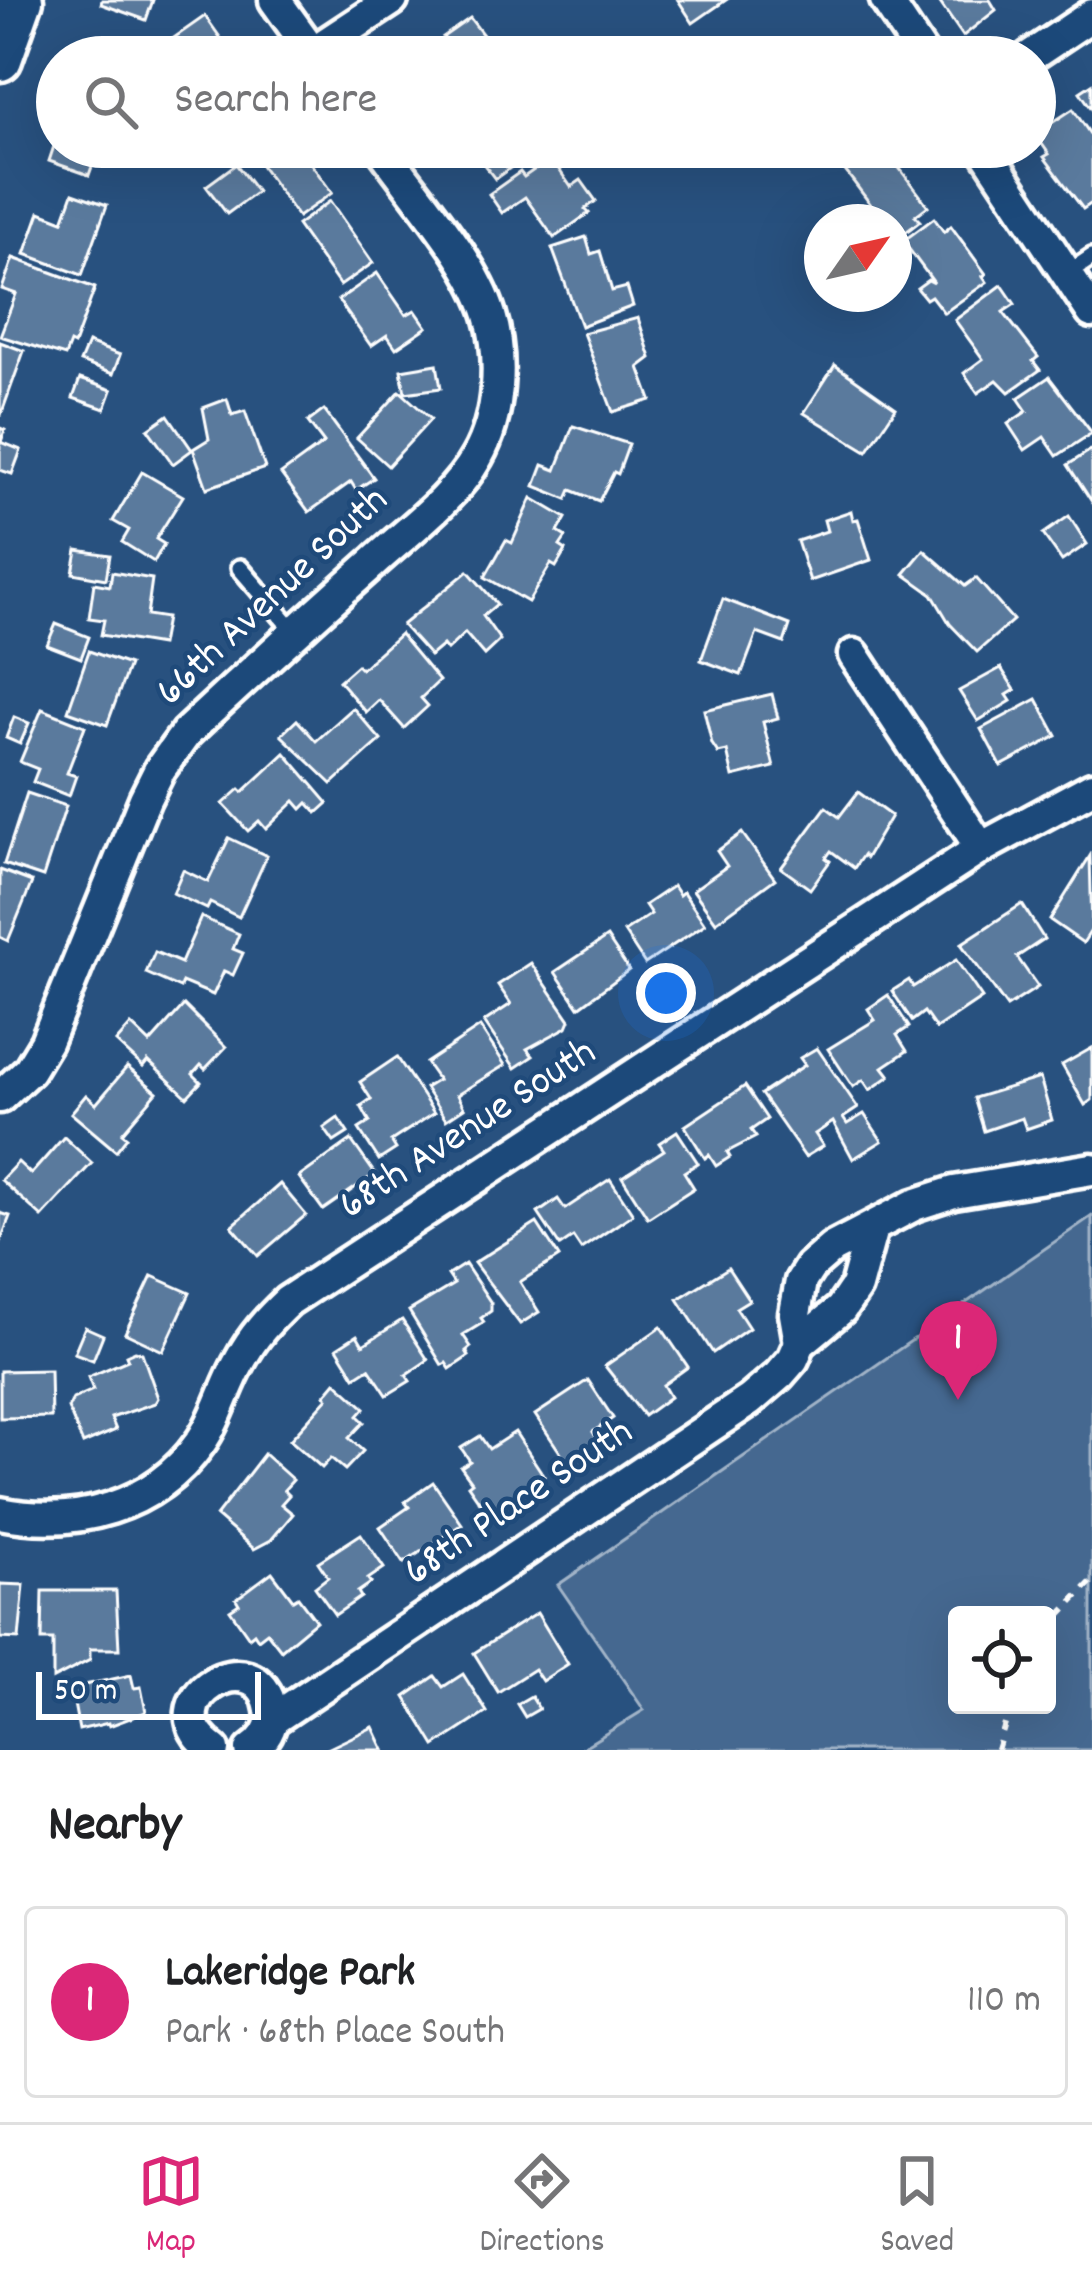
<!DOCTYPE html>
<html lang="en">
<head>
<meta charset="utf-8">
<style>
	:root { --surface:#fff; --page:#f2f2f2; --text:#202124; --muted:#757577; --line:#e0e0e0; --accent:#db2777 }
	body { margin:0; font-family:Dekko,sans-serif; background:var(--page); color:var(--text) }
	.controls { position:absolute; right:36px; bottom:36px; display:grid; overflow:hidden; border-radius:12px; box-shadow:0 12px 48px #0002 }
	.controls button { width:108px; height:108px; display:grid; place-items:center; padding:0; border:0; border-bottom:3px solid var(--line); background:var(--surface); color:var(--text); font:60px sans-serif }
	.compass { position:absolute; left:804px; top:204px; width:108px; height:108px; border-radius:50%; background:var(--surface); box-shadow:0 12px 48px #0002; rotate:56deg }
	.scale { position:absolute; left:36px; bottom:30px; width:225px; box-sizing:border-box; padding-left:12px; border:6px solid #fff; border-top:0; font-size:33px; line-height:42px; white-space:nowrap; color:#fff; -webkit-text-stroke:9px #1f4a7a; paint-order:stroke }
	.you { position:absolute; left:666px; top:993px; width:42px; height:42px; margin:-30px; border:9px solid #fff; border-radius:50%; background:#1a73e8; box-shadow:0 0 0 18px #1a73e833 }
	.badge { display:grid; place-items:center; width:78px; height:78px; border-radius:50%; background:var(--accent); color:#fff; font-size:39px; font-weight:700 }
	.pin { position:absolute; translate:-50% -99px; filter:drop-shadow(0 3px 6px #0008) }
	.pin::after { content:''; position:absolute; top:63px; width:42px; height:36px; background:inherit; clip-path:polygon(0 0,100% 0,50% 100%) }
	.list { margin:0; padding:0; list-style:none }
	h2 { display:flex; justify-content:space-between; align-items:center; height:156px; margin:0; padding:0 48px; font-size:51px }
	h2 small { font-size:39px; font-weight:400; color:var(--muted) }
	.list li { display:grid; grid-template-columns:78px 1fr auto; gap:36px; align-items:center; box-sizing:border-box; height:192px; margin:0 24px 24px; padding:0 24px; border:3px solid var(--line); border-radius:12px }
	.list b { display:block; font-size:45px; white-space:nowrap }
	.list p { margin:0; font-size:39px; white-space:nowrap; color:var(--muted) }
	.list em { font-size:39px; font-style:normal; color:var(--muted) }
	.icon { flex:none; width:66px; height:66px; fill:none; stroke:currentColor; stroke-width:2; stroke-linecap:round; stroke-linejoin:round }
	.map { position:relative; flex:none; width:1092px; height:1750px; overflow:hidden }
	.search { position:absolute; background:var(--surface); box-shadow:0 12px 48px #0002; left:36px; right:36px; top:36px; height:132px; display:flex; align-items:center; gap:30px; box-sizing:border-box; padding:0 42px; border-radius:66px; color:var(--muted); font-size:45px }
	.sheet { height:372px; background:var(--surface) }
	nav { display:flex; justify-content:space-around; align-items:center; box-sizing:border-box; height:168px; border-top:3px solid var(--line); background:var(--surface); font-size:33px; color:var(--muted) }
	nav a { display:grid; justify-items:center; gap:6px }
	nav .on { color:var(--accent) }
	.map>svg:first-child { display:block }
	.green { fill:#446890; stroke:#a2b4c8; stroke-width:3; fill-rule:evenodd }
	.building { fill:#5a7a9d; stroke:#fff; stroke-width:3 }
	.lines { fill:none; stroke-linecap:round; stroke-linejoin:round }
	.lane-casing { stroke:#fff; stroke-width:24 }
	.street-casing { stroke:#fff; stroke-width:39 }
	.secondary-casing { stroke:#fff; stroke-width:51 }
	.path { stroke:#fff; stroke-width:6; stroke-dasharray:9 9; stroke-linecap:butt }
	.lane { stroke:#1f4a7a; stroke-width:15 }
	.street { stroke:#1f4a7a; stroke-width:30 }
	.secondary { stroke:#1f4a7a; stroke-width:42 }
	.labels { text-anchor:middle; dominant-baseline:central; stroke-width:9; stroke-linejoin:round; paint-order:stroke }
	.street-label { font-size:42px; fill:#fff; stroke:#1f4a7a }
</style>
</head>
<body>
<div class="map">
<svg width="1092" height="1750" viewBox="0 0 1092 1750">
	<rect width="100%" height="100%" fill="#28517f"/>
	<filter id="ink" filterUnits="userSpaceOnUse"><feTurbulence type="fractalNoise" baseFrequency=".00833" numOctaves="2"/><feDisplacementMap in="SourceGraphic" scale="24" xChannelSelector="R" yChannelSelector="G"/><feConvolveMatrix kernelMatrix="1 2 1 2 8 2 1 2 1" color-interpolation-filters="sRGB"/></filter>
	<g filter="url(#ink)">
		<path class="green" d="M 1092,1216 L 1092,1750 L 579,1750 L 644,1710 L 558,1585 ZM 957,1615 L 1047,1615 L 1047,1705 L 957,1705 Z"/>
		<g class="building">
			<path d="M 102,0 L 153,0 L 146,20 L 101,4 Z"/>
			<path d="M 678,0 L 726,0 L 693,23 Z"/>
			<path d="M 938,0 L 990,0 L 996,10 L 963,36 Z"/>
			<path d="M 205,16 L 234,57 L 164,57 L 158,49 Z"/>
			<path d="M 470,18 L 492,47 L 478,57 L 457,57 L 443,37 Z"/>
			<path d="M 436,44 L 445,57 L 417,57 Z"/>
			<path d="M 1092,84 L 1092,109 L 1080,92 Z"/>
			<path d="M 1073,109 L 1092,137 L 1092,203 L 1083,209 L 1044,157 L 1049,154 L 1035,134 Z"/>
			<path d="M 57,137 L 57,147 L 112,147 L 106,165 L 94,161 L 89,175 L 49,161 Z"/>
			<path d="M 286,147 L 299,147 L 332,193 L 298,217 L 261,165 Z"/>
			<path d="M 539,147 L 495,179 L 472,149 L 474,147 Z"/>
			<path d="M 750,147 L 788,147 L 762,165 Z"/>
			<path d="M 871,147 L 901,147 L 905,153 L 894,161 L 928,206 L 915,216 L 920,221 L 897,239 L 894,222 L 884,222 L 843,168 Z"/>
			<path d="M 551,158 L 571,187 L 581,180 L 596,201 L 585,209 L 589,213 L 554,238 L 525,197 L 502,213 L 489,194 L 520,172 L 524,177 Z"/>
			<path d="M 236,164 L 257,192 L 227,214 L 206,186 Z"/>
			<path d="M 73,193 L 107,205 L 82,275 L 25,254 L 40,212 L 63,221 Z"/>
			<path d="M 330,201 L 373,263 L 340,286 L 297,225 Z"/>
			<path d="M 934,218 L 944,232 L 951,226 L 986,274 L 983,276 L 987,282 L 944,313 L 931,296 L 926,299 L 917,288 L 928,280 L 934,283 L 903,241 Z"/>
			<path d="M 586,237 L 591,254 L 600,251 L 612,291 L 627,287 L 633,306 L 581,326 L 552,248 Z"/>
			<path d="M 13,258 L 95,288 L 74,345 L 70,343 L 65,356 L 0,336 L 16,294 L 2,289 Z"/>
			<path d="M 377,273 L 406,315 L 415,310 L 427,327 L 396,348 L 387,335 L 371,346 L 338,300 Z"/>
			<path d="M 1002,285 L 1015,304 L 1003,312 L 1038,357 L 1033,361 L 1040,370 L 1009,392 L 997,380 L 978,393 L 964,373 L 983,359 L 955,320 Z"/>
			<path d="M 638,318 L 651,358 L 639,367 L 651,400 L 613,412 L 583,333 Z"/>
			<path d="M 0,342 L 24,351 L 1,415 L 0,415 Z"/>
			<path d="M 88,343 L 120,355 L 113,374 L 80,362 Z"/>
			<path d="M 437,364 L 441,388 L 405,393 L 401,370 Z"/>
			<path d="M 835,365 L 896,408 L 867,451 L 804,413 Z"/>
			<path d="M 1049,377 L 1092,433 L 1057,456 L 1044,437 L 1025,450 L 1008,424 L 1027,411 L 1018,398 Z"/>
			<path d="M 80,379 L 112,390 L 105,409 L 73,398 Z"/>
			<path d="M 400,391 L 431,419 L 388,466 L 357,438 Z"/>
			<path d="M 227,399 L 232,415 L 245,411 L 265,468 L 207,488 L 193,449 L 209,439 L 203,408 Z"/>
			<path d="M 324,410 L 374,478 L 356,490 L 351,482 L 309,512 L 281,474 L 324,443 L 308,422 Z"/>
			<path d="M 168,415 L 192,450 L 173,464 L 148,429 Z"/>
			<path d="M 573,426 L 629,444 L 618,474 L 614,472 L 599,501 L 571,490 L 567,499 L 535,486 L 543,465 L 556,470 Z"/>
			<path d="M 0,428 L 5,430 L 1,442 L 21,450 L 12,474 L 0,470 Z"/>
			<path d="M 1092,449 L 1092,502 L 1068,465 Z"/>
			<path d="M 142,472 L 183,496 L 156,539 L 164,544 L 154,562 L 122,542 L 129,530 L 113,521 Z"/>
			<path d="M 532,498 L 566,518 L 558,532 L 566,537 L 560,546 L 566,550 L 556,567 L 551,564 L 528,602 L 485,577 L 506,540 L 512,543 Z"/>
			<path d="M 851,511 L 853,520 L 858,519 L 871,560 L 810,581 L 797,541 L 827,531 L 824,520 Z"/>
			<path d="M 1069,516 L 1087,544 L 1062,561 L 1043,534 Z"/>
			<path d="M 77,550 L 110,555 L 106,579 L 73,573 Z"/>
			<path d="M 924,550 L 965,586 L 976,578 L 1013,620 L 977,652 L 950,624 L 932,594 L 904,574 Z"/>
			<path d="M 468,571 L 497,604 L 483,616 L 500,640 L 484,655 L 465,633 L 447,650 L 443,645 L 430,656 L 402,625 Z"/>
			<path d="M 112,572 L 152,579 L 147,615 L 166,618 L 161,645 L 101,635 L 104,620 L 89,618 L 94,583 L 110,586 Z"/>
			<path d="M 723,599 L 790,625 L 784,643 L 757,633 L 741,675 L 701,660 Z"/>
			<path d="M 56,624 L 89,637 L 81,658 L 47,645 Z"/>
			<path d="M 400,634 L 439,681 L 421,698 L 428,706 L 404,728 L 379,700 L 366,712 L 339,681 L 357,665 L 361,669 Z"/>
			<path d="M 89,651 L 129,665 L 107,725 L 68,711 Z"/>
			<path d="M 1001,668 L 1015,690 L 1007,695 L 1011,701 L 978,721 L 959,691 Z"/>
			<path d="M 772,694 L 778,718 L 763,722 L 774,767 L 733,777 L 727,751 L 718,753 L 712,744 L 704,710 Z"/>
			<path d="M 1037,699 L 1057,736 L 1001,766 L 981,729 Z"/>
			<path d="M 353,708 L 381,740 L 332,784 L 281,735 L 297,720 L 316,741 Z"/>
			<path d="M 42,709 L 85,726 L 67,773 L 76,776 L 69,796 L 33,782 L 38,769 L 20,762 Z"/>
			<path d="M 14,717 L 29,723 L 20,744 L 6,738 Z"/>
			<path d="M 285,753 L 328,803 L 317,813 L 308,803 L 302,809 L 295,801 L 266,829 L 259,821 L 248,831 L 223,804 L 240,789 L 243,792 Z"/>
			<path d="M 858,792 L 891,816 L 866,858 L 863,855 L 854,868 L 831,851 L 826,858 L 830,861 L 810,889 L 781,868 L 826,807 L 839,817 Z"/>
			<path d="M 27,793 L 66,806 L 43,877 L 4,864 Z"/>
			<path d="M 742,833 L 775,879 L 716,922 L 693,890 L 727,866 L 717,851 Z"/>
			<path d="M 229,838 L 267,856 L 239,917 L 210,903 L 207,909 L 173,893 L 183,870 L 208,882 Z"/>
			<path d="M 1090,856 L 1092,929 L 1083,943 L 1050,920 Z"/>
			<path d="M 0,870 L 32,882 L 8,941 L 0,937 Z"/>
			<path d="M 673,886 L 679,895 L 683,892 L 705,924 L 645,964 L 624,932 L 651,914 L 645,905 Z"/>
			<path d="M 1022,904 L 1044,939 L 1017,957 L 1038,987 L 1007,1007 L 961,944 Z"/>
			<path d="M 201,917 L 239,934 L 233,949 L 243,953 L 233,975 L 224,971 L 213,995 L 182,982 L 180,988 L 146,973 L 155,952 L 181,963 Z"/>
			<path d="M 607,937 L 629,970 L 579,1007 L 555,972 Z"/>
			<path d="M 956,960 L 982,998 L 936,1029 L 924,1012 L 912,1021 L 892,991 L 909,980 L 913,987 Z"/>
			<path d="M 531,963 L 570,1020 L 567,1027 L 527,1049 L 533,1056 L 515,1068 L 484,1022 L 511,1004 L 498,985 Z"/>
			<path d="M 888,995 L 909,1027 L 897,1035 L 907,1051 L 883,1067 L 890,1076 L 870,1090 L 863,1080 L 853,1087 L 828,1049 L 875,1020 L 868,1009 Z"/>
			<path d="M 184,1005 L 226,1047 L 205,1069 L 201,1065 L 193,1074 L 201,1082 L 187,1097 L 148,1061 L 143,1067 L 116,1042 L 131,1025 L 150,1043 Z"/>
			<path d="M 480,1027 L 505,1065 L 457,1095 L 464,1108 L 446,1120 L 425,1088 L 438,1080 L 426,1063 Z"/>
			<path d="M 817,1048 L 858,1108 L 843,1118 L 847,1124 L 864,1114 L 882,1141 L 853,1159 L 833,1122 L 815,1134 L 823,1146 L 805,1157 L 761,1094 L 805,1065 L 800,1058 Z"/>
			<path d="M 1092,1048 L 1092,1100 L 1085,1105 L 1062,1065 Z"/>
			<path d="M 397,1057 L 434,1113 L 391,1141 L 396,1149 L 379,1160 L 359,1129 L 370,1122 L 361,1106 L 371,1099 L 360,1082 Z"/>
			<path d="M 127,1067 L 157,1092 L 122,1133 L 127,1137 L 116,1151 L 71,1113 L 86,1095 L 96,1104 Z"/>
			<path d="M 1040,1078 L 1052,1120 L 1026,1129 L 1022,1118 L 984,1131 L 974,1098 Z"/>
			<path d="M 745,1086 L 767,1119 L 751,1130 L 756,1137 L 727,1152 L 730,1157 L 716,1166 L 709,1155 L 705,1158 L 685,1126 Z"/>
			<path d="M 338,1118 L 348,1133 L 334,1142 L 324,1128 Z"/>
			<path d="M 677,1131 L 698,1163 L 684,1172 L 694,1188 L 648,1218 L 622,1177 L 664,1150 L 659,1143 Z"/>
			<path d="M 64,1137 L 92,1163 L 42,1217 L 1,1180 L 18,1162 L 31,1174 Z"/>
			<path d="M 351,1140 L 375,1174 L 323,1210 L 299,1177 Z"/>
			<path d="M 610,1179 L 633,1214 L 581,1249 L 573,1237 L 560,1246 L 538,1213 L 558,1199 L 565,1209 Z"/>
			<path d="M 280,1184 L 306,1215 L 258,1256 L 232,1226 Z"/>
			<path d="M 0,1213 L 10,1216 L 0,1243 Z"/>
			<path d="M 537,1223 L 559,1257 L 520,1282 L 539,1312 L 520,1324 L 474,1263 Z"/>
			<path d="M 465,1264 L 491,1303 L 491,1311 L 481,1318 L 484,1322 L 463,1335 L 471,1347 L 466,1351 L 469,1356 L 450,1369 L 446,1363 L 442,1365 L 409,1311 L 454,1284 L 448,1275 Z"/>
			<path d="M 728,1268 L 749,1300 L 736,1308 L 749,1328 L 713,1353 L 678,1299 Z"/>
			<path d="M 152,1276 L 190,1293 L 163,1351 L 125,1333 Z"/>
			<path d="M 402,1320 L 428,1360 L 406,1375 L 410,1381 L 387,1395 L 369,1368 L 355,1377 L 337,1348 L 357,1335 L 363,1345 Z"/>
			<path d="M 85,1327 L 103,1335 L 93,1360 L 74,1353 Z"/>
			<path d="M 661,1327 L 688,1367 L 663,1385 L 670,1397 L 644,1416 L 605,1366 Z"/>
			<path d="M 135,1351 L 142,1353 L 158,1398 L 155,1403 L 111,1418 L 116,1430 L 83,1444 L 68,1408 L 73,1399 L 93,1390 L 88,1377 L 128,1360 L 126,1355 Z"/>
			<path d="M 50,1370 L 51,1417 L 0,1418 L 0,1371 Z"/>
			<path d="M 588,1380 L 613,1418 L 593,1432 L 600,1443 L 568,1464 L 535,1415 Z"/>
			<path d="M 336,1382 L 365,1408 L 358,1416 L 364,1422 L 349,1438 L 363,1451 L 345,1470 L 331,1458 L 322,1468 L 290,1440 L 328,1398 L 325,1395 Z"/>
			<path d="M 515,1432 L 544,1476 L 488,1514 L 468,1485 L 472,1482 L 461,1467 L 470,1461 L 461,1448 L 480,1436 L 489,1449 Z"/>
			<path d="M 264,1454 L 293,1480 L 284,1490 L 289,1495 L 281,1504 L 293,1514 L 271,1540 L 254,1549 L 216,1516 Z"/>
			<path d="M 433,1482 L 462,1524 L 404,1563 L 380,1527 L 409,1507 L 405,1502 Z"/>
			<path d="M 361,1534 L 384,1568 L 368,1579 L 371,1583 L 358,1592 L 361,1597 L 335,1615 L 315,1587 L 328,1577 L 318,1562 Z"/>
			<path d="M 272,1572 L 293,1600 L 298,1597 L 316,1621 L 281,1650 L 267,1632 L 258,1639 L 254,1633 L 249,1637 L 230,1610 L 239,1604 L 236,1599 Z"/>
			<path d="M 0,1584 L 24,1585 L 19,1639 L 0,1638 Z"/>
			<path d="M 43,1591 L 116,1591 L 119,1649 L 90,1649 L 90,1660 L 53,1679 L 53,1640 L 42,1640 Z"/>
			<path d="M 537,1613 L 568,1664 L 542,1681 L 534,1669 L 498,1692 L 474,1653 Z"/>
			<path d="M 463,1674 L 487,1712 L 435,1746 L 405,1697 L 435,1676 L 443,1687 Z"/>
			<path d="M 131,1675 L 134,1688 L 141,1687 L 146,1712 L 109,1726 L 108,1723 L 79,1730 L 71,1688 Z"/>
			<path d="M 531,1696 L 539,1709 L 525,1717 L 517,1704 Z"/>
			<path d="M 373,1727 L 384,1750 L 325,1750 Z"/>
		</g>
		<g class="lines">
			<defs>
				<g id="lane">
					<path d="M 1067,274 L 1092,257"/>
					<path d="M 240,568 L 295,632"/>
				</g>
				<g id="street">
					<path d="M 275,0 L 316,57"/>
					<path d="M 886,0 L 924,57"/>
					<path d="M 313,52 L 392,0"/>
					<path d="M 1029,57 L 1092,15"/>
					<path d="M 983,147 L 1092,312"/>
					<path d="M 854,655 L 981,848"/>
					<path d="M 0,1097 L 29,1070 L 46,1042 L 145,799 L 160,769 L 186,733 C 248,675 311,618 375,561 C 409,530 455,497 477,457 C 500,417 503,358 490,315 C 474,261 414,194 381,147"/>
					<path d="M 800,1343 L 795,1314 L 801,1281 L 810,1267 L 832,1248 L 914,1205 L 954,1192 L 1092,1169"/>
					<path d="M 0,1513 C 75,1528 154,1508 200,1443 C 218,1418 225,1386 241,1359 C 253,1336 269,1319 288,1301 L 981,848 L 1092,788"/>
					<path d="M 272,1720 L 750,1400 L 779,1375 L 793,1359 L 800,1343 L 841,1309 L 856,1287 L 872,1228"/>
					<path d="M 214,1750 C 144,1701 260,1635 271,1710 C 274,1727 264,1741 251,1750"/>
				</g>
				<path id="secondary" d="M 0,59 L 21,0"/>
			</defs>
			<use href="#lane" class="lane-casing"/>
			<use href="#street" class="street-casing"/>
			<use href="#secondary" class="secondary-casing"/>
			<g class="path">
				<path d="M 1047,1628 L 1092,1581"/>
				<path d="M 997,1750 L 1011,1705"/>
			</g>
			<use href="#lane" class="lane"/>
			<use href="#street" class="street"/>
			<use href="#secondary" class="secondary"/>
		</g>
	</g>
	<g class="labels">
		<g class="street-label">
			<text transform="translate(274 598) rotate(-43)">66th Avenue South</text>
			<text transform="translate(469 1131) rotate(-33)">68th Avenue South</text>
			<text transform="translate(520 1504) rotate(-34)">68th Place South</text>
		</g>
	</g>
</svg>
<div class="controls">
<button><svg class="icon" aria-label="locate" viewBox="0 0 24 24"><circle cx="12" cy="12" r="6"/><path d="M12 2v4M12 18v4M2 12h4M18 12h4"/></svg></button>
</div>
<svg class="compass" viewBox="-18 -18 36 36"><path d="M0-13l5 13h-10z" fill="#e53935"/><path d="M0 13l5-13h-10z" fill="#757577"/></svg>
<div class="scale">50 m</div>
<div class="you"></div>
<div class="pin badge" style="left:958px;top:1400px">1</div>
<div class="search"><svg class="icon" aria-label="search" viewBox="0 0 24 24"><circle cx="10" cy="10" r="6"/><path d="M15 15l6 6"/></svg>Search here</div>
</div>
<section class="sheet">
<h2>Nearby<small></small></h2>
<ul class="list">
<li><span class="badge">1</span><div><b>Lakeridge Park</b><p>Park · 68th Place South</p></div><em>110 m</em></li>
</ul>
</section>
<nav>
<a class="on"><svg class="icon" aria-label="map" viewBox="0 0 24 24"><path d="M3 6l6-2 6 2 6-2v14l-6 2-6-2-6 2zM9 4v14M15 6v14"/></svg>Map</a>
<a><svg class="icon" aria-label="directions" viewBox="0 0 24 24"><path d="M12 3l9 9-9 9-9-9zM9 14v-3h6M13 9l2 2-2 2"/></svg>Directions</a>
<a><svg class="icon" aria-label="saved" viewBox="0 0 24 24"><path d="M7 4h10v16l-5-4-5 4z"/></svg>Saved</a>
</nav>
</body>
</html>
